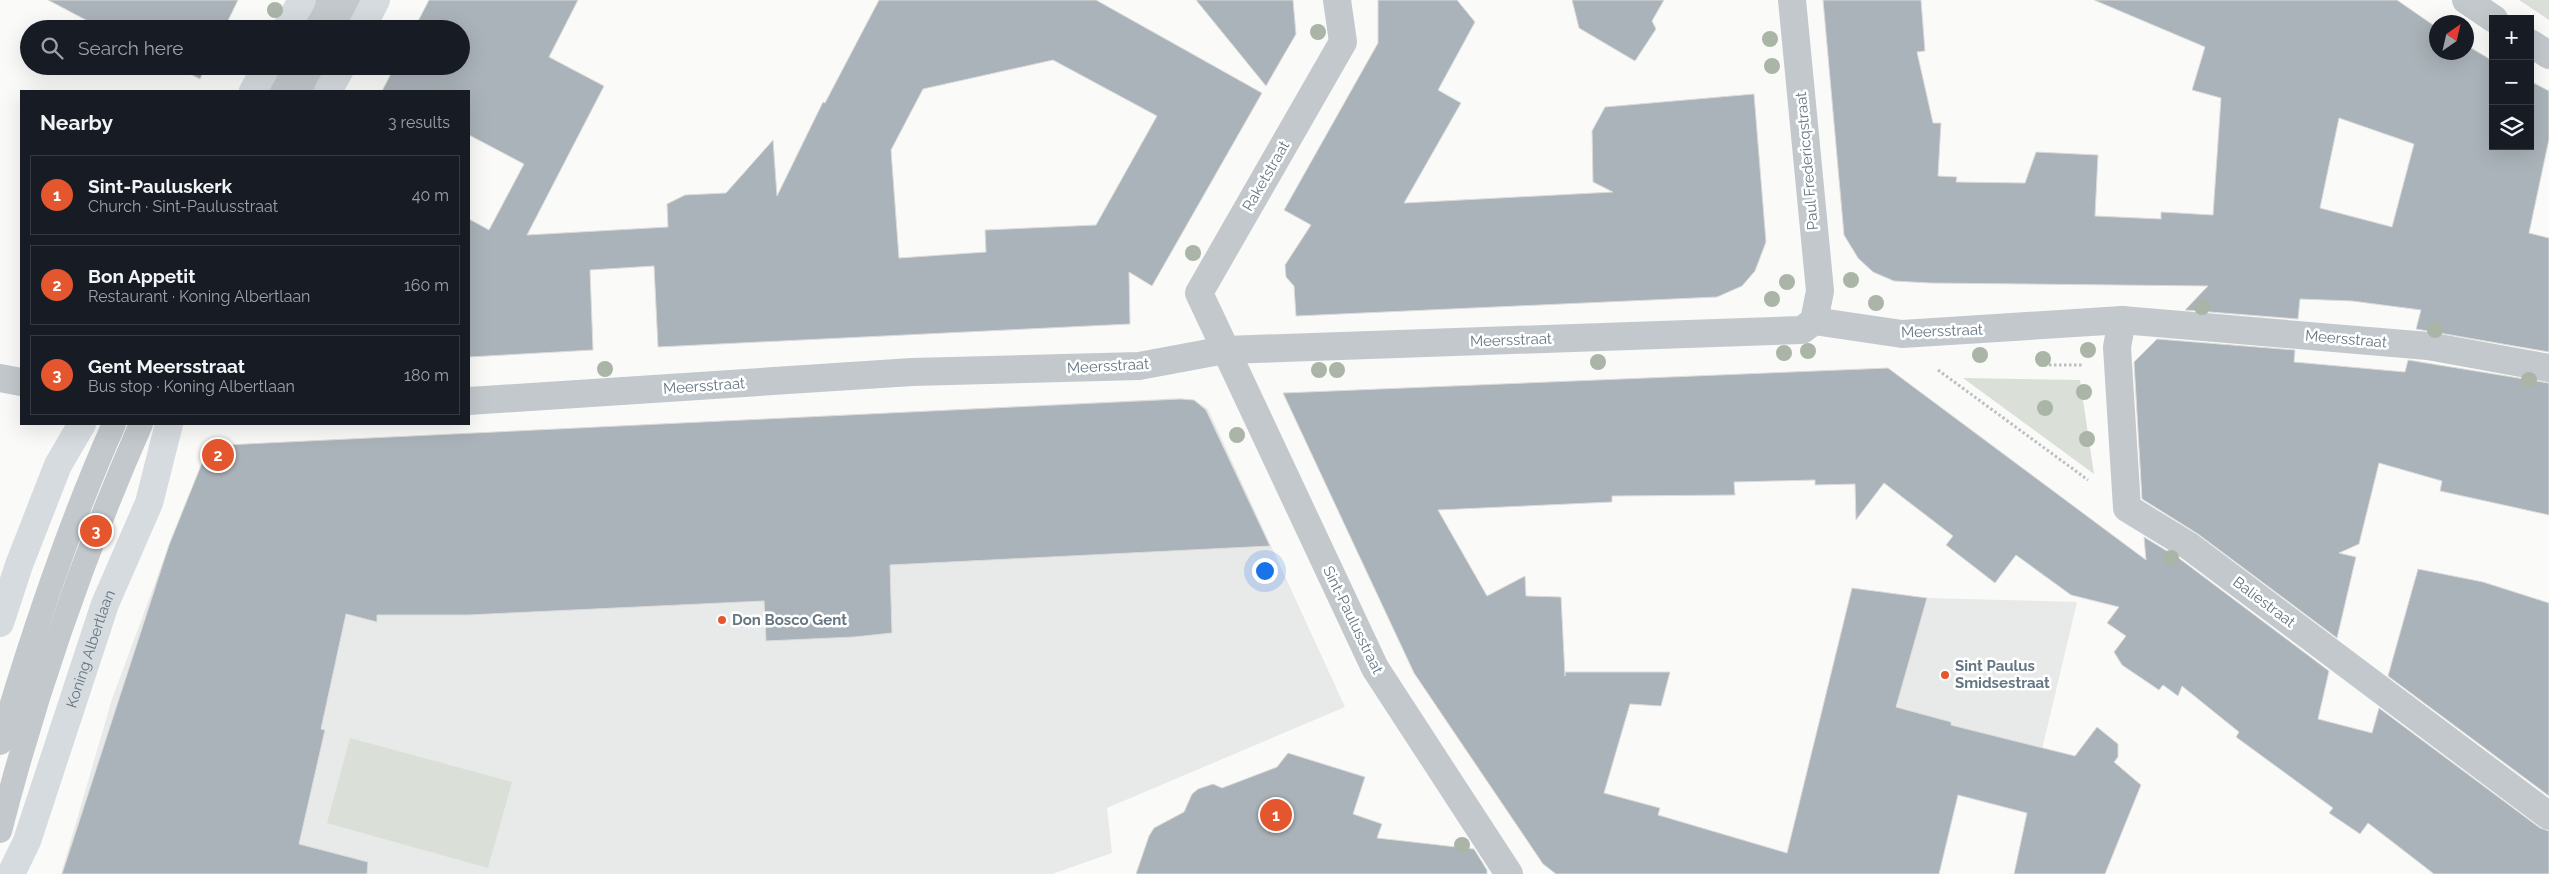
<!DOCTYPE html>
<html lang="en">
<head>
<meta charset="utf-8">
<style>
	:root { --surface:#171b24; --page:#20242c; --text:#f1f3f6; --muted:#9ea1a6; --line:#363941; --accent:#e4572e }
	body { margin:0; font-family:Raleway,sans-serif; background:var(--page); color:var(--text) }
	.controls { position:absolute; right:15px; top:15px; display:grid; overflow:hidden; border-radius:0px; box-shadow:0 5px 20px #0002 }
	.controls button { width:45px; height:45px; display:grid; place-items:center; padding:0; border:0; border-bottom:1px solid var(--line); background:var(--surface); color:var(--text); font:25px sans-serif }
	.compass { position:absolute; left:2429px; top:15px; width:45px; height:45px; border-radius:50%; background:var(--surface); box-shadow:0 5px 20px #0002; rotate:34deg }
	.you { position:absolute; left:1264px; top:570px; width:18px; height:18px; margin:-12px; border:4px solid #fff; border-radius:50%; background:#1a73e8; box-shadow:0 0 0 8px #1a73e833 }
	.badge { display:grid; place-items:center; width:32px; height:32px; border-radius:50%; background:var(--accent); color:#fff; font-size:16px; font-weight:700 }
	.pin { position:absolute; translate:-50% -50%; border:2px solid #fff; box-shadow:0 1px 5px #0006 }
	.list { margin:0; padding:0; list-style:none }
	h2 { display:flex; justify-content:space-between; align-items:center; height:65px; margin:0; padding:0 20px; font-size:21px }
	h2 small { font-size:16px; font-weight:400; color:var(--muted) }
	.list li { display:grid; grid-template-columns:32px 1fr auto; gap:15px; align-items:center; box-sizing:border-box; height:80px; margin:0 10px 10px; padding:0 10px; border:1px solid var(--line); border-radius:0px }
	.list b { display:block; font-size:19px; white-space:nowrap }
	.list p { margin:0; font-size:16px; white-space:nowrap; color:var(--muted) }
	.list em { font-size:16px; font-style:normal; color:var(--muted) }
	.icon { flex:none; width:28px; height:28px; fill:none; stroke:currentColor; stroke-width:2; stroke-linecap:round; stroke-linejoin:round }
	.map { position:relative; flex:none; width:2549px; height:874px; overflow:hidden }
	.search { position:absolute; background:var(--surface); box-shadow:0 5px 20px #0002; left:20px; top:20px; width:450px; height:55px; display:flex; align-items:center; gap:12px; box-sizing:border-box; padding:0 18px; border-radius:28px; color:var(--muted); font-size:19px }
	.panel { position:absolute; background:var(--surface); box-shadow:0 5px 20px #0002; left:20px; top:90px; width:450px; height:335px; border-radius:0px }
	.map>svg:first-child { display:block }
	.built { fill:#e8e9e9 }
	.green { fill:#dadfd7 }
	.building { fill:#aab3b9; stroke:#dcdcda; fill-rule:evenodd }
	.lines { fill:none; stroke-linecap:round; stroke-linejoin:round }
	.path { stroke:#bbbfc2; stroke-width:3; stroke-dasharray:2.5 2.5; stroke-linecap:butt }
	.lane { stroke:#c3c8cc; stroke-width:24 }
	.street { stroke:#c3c8cc; stroke-width:28 }
	.secondary { stroke:#d6dbdf; stroke-width:28 }
	.tree { fill:#aab4a7 }
	.poi-dot { fill:#e4572e; stroke:#fff; stroke-width:2 }
	.labels { text-anchor:middle; dominant-baseline:central; stroke-width:5; stroke-linejoin:round; paint-order:stroke }
	.street-label { font-size:15px; fill:#657683; stroke:#fff }
	.poi-label { font-size:15px; font-weight:bold; fill:#657683; stroke:#fff; text-anchor:start }
</style>
</head>
<body>
<div class="map">
<svg width="2549" height="874" viewBox="0 0 2549 874">
	<rect width="100%" height="100%" fill="#fafaf8"/>
	<g class="built">
		<path d="M 1182,398 L 1196,401 L 1208,409 L 1345,707 L 1107,808 L 1112,853 L 1052,874 L 61,874 L 112,699 L 171,540 L 349,584 L 381,438 Z"/>
		<path d="M 1852,588 L 1927,598 L 2077,602 L 2027,813 L 1958,795 L 1782,874 Z"/>
	</g>
	<g class="green">
		<path d="M 2519,0 L 2549,0 L 2549,20 Z"/>
		<path d="M 1963,378 L 2080,380 L 2094,474 Z"/>
		<path d="M 350,738 L 512,782 L 488,868 L 327,823 Z"/>
	</g>
	<g class="building">
		<path d="M 48,0 L 238,0 L 224,29 L 103,29 Z"/>
		<path d="M 429,0 L 578,0 L 549,57 L 604,86 L 527,235 L 668,227 L 667,204 L 685,195 L 726,193 L 773,140 L 777,196 L 823,102 L 825,103 L 879,0 L 1096,0 L 1262,93 L 1152,286 L 1129,272 L 1130,324 L 658,347 L 654,266 L 590,270 L 593,350 L 469,357 L 469,219 L 489,230 L 524,164 L 469,135 L 469,91 L 382,91 L 395,66 L 461,66 L 461,29 L 414,29 ZM 1053,60 L 1157,116 L 1096,225 L 985,230 L 986,252 L 899,258 L 891,150 L 923,89 Z"/>
		<path d="M 1196,0 L 1293,0 L 1296,34 L 1266,86 Z"/>
		<path d="M 1378,0 L 1457,0 L 1475,22 L 1438,90 L 1461,103 L 1404,203 L 1613,192 L 1593,182 L 1592,131 L 1605,107 L 1754,94 L 1766,242 L 1755,271 L 1742,286 L 1717,297 L 1296,316 L 1294,286 L 1286,277 L 1285,265 L 1311,225 L 1284,210 L 1378,43 Z"/>
		<path d="M 1572,0 L 1664,0 L 1652,21 L 1656,29 L 1635,61 L 1579,28 Z"/>
		<path d="M 1823,0 L 1921,0 L 1925,51 L 1917,52 L 1933,123 L 1941,123 L 1938,176 L 1957,177 L 1956,182 L 2025,183 L 2036,152 L 2098,155 L 2095,216 L 2161,219 L 2161,212 L 2213,215 L 2221,98 L 2192,90 L 2205,47 L 2094,0 L 2397,0 L 2436,27 L 2436,52 L 2466,52 L 2466,45 L 2493,61 L 2493,146 L 2530,146 L 2530,81 L 2549,91 L 2549,139 L 2529,233 L 2549,238 L 2549,352 L 2416,329 L 2421,310 L 2352,301 L 2300,299 L 2298,319 L 2185,310 L 2208,286 L 1930,283 L 1894,281 L 1873,272 L 1858,258 L 1844,235 ZM 2339,118 L 2414,144 L 2392,227 L 2320,208 Z"/>
		<path d="M 175,66 L 206,66 L 200,79 Z"/>
		<path d="M 2157,339 L 2295,350 L 2294,362 L 2405,372 L 2408,360 L 2549,383 L 2549,515 L 2440,491 L 2442,481 L 2379,463 L 2359,544 L 2339,553 L 2356,557 L 2337,638 L 2198,534 L 2142,499 L 2134,362 Z"/>
		<path d="M 1888,368 L 2146,560 L 2144,537 L 2180,559 L 2329,671 L 2318,719 L 2372,733 L 2379,708 L 2540,828 L 2549,831 L 2549,874 L 2434,874 L 2368,823 L 2360,834 L 2329,813 L 2333,808 L 2236,737 L 2239,732 L 2182,686 L 2178,696 L 2163,685 L 2159,690 L 2122,665 L 2114,652 L 2126,636 L 2107,623 L 2119,607 L 2071,595 L 2016,555 L 1995,583 L 1946,545 L 1953,536 L 1884,483 L 1856,520 L 1855,484 L 1815,485 L 1815,480 L 1734,482 L 1735,495 L 1612,496 L 1612,502 L 1438,510 L 1487,596 L 1525,576 L 1526,596 L 1561,597 L 1565,676 L 1565,672 L 1670,672 L 1661,706 L 1630,704 L 1604,793 L 1660,808 L 1658,815 L 1787,853 L 1852,588 L 1927,598 L 1896,707 L 1951,722 L 1951,725 L 2075,756 L 2097,727 L 2118,744 L 2118,757 L 2114,762 L 2141,785 L 2105,874 L 2014,874 L 2027,813 L 1958,795 L 1939,874 L 1556,874 L 1543,864 L 1414,673 L 1283,393 Z"/>
		<path d="M 1180,399 L 1194,400 L 1206,410 L 1270,546 L 890,565 L 892,633 L 854,637 L 766,641 L 764,601 L 468,615 L 377,615 L 377,622 L 346,614 L 321,729 L 325,730 L 299,844 L 368,862 L 367,874 L 62,874 L 169,545 L 202,463 L 217,449 L 225,445 Z"/>
		<path d="M 2418,569 L 2483,582 L 2549,603 L 2549,796 L 2388,676 Z"/>
		<path d="M 1288,753 L 1365,777 L 1353,814 L 1382,824 L 1377,838 L 1474,849 L 1487,870 L 1487,874 L 1136,874 L 1149,836 L 1154,828 L 1184,812 L 1192,794 L 1198,789 L 1213,784 L 1222,788 L 1277,767 Z"/>
	</g>
	<g class="lines">
		<g class="path">
			<path d="M 2039,365 L 2083,365"/>
			<path d="M 1938,370 L 2088,480"/>
		</g>
		<g class="lane">
			<path d="M 309,29 L 324,0"/>
			<path d="M 334,29 L 348,0"/>
			<path d="M 276,91 L 289,66"/>
			<path d="M 302,91 L 315,66"/>
			<path d="M 0,743 C 32,635 68,527 114,424"/>
			<path d="M 0,831 C 36,691 83,556 141,424"/>
		</g>
		<g class="street">
			<path d="M 1337,0 L 1343,42 L 1199,293 L 1375,668 L 1509,874"/>
			<path d="M 1792,0 L 1820,291 L 1814,321"/>
			<path d="M 2466,0 L 2494,19"/>
			<path d="M 2530,43 L 2549,55"/>
			<path d="M 2122,320 L 2117,347 L 2127,508 L 2189,546 L 2549,816"/>
			<path d="M 0,378 L 21,382"/>
			<path d="M 469,401 L 912,372 L 1139,366 L 1225,350 L 1802,330 L 1814,321 L 1902,334 L 2122,320 L 2428,346 L 2549,368"/>
		</g>
		<g class="secondary">
			<path d="M 286,29 L 302,0"/>
			<path d="M 361,29 L 376,0"/>
			<path d="M 253,91 L 267,66"/>
			<path d="M 328,91 L 342,66"/>
			<path d="M 0,623 L 19,565 L 58,465 L 82,424"/>
			<path id="s1" d="M 11,874 L 27,841 L 105,604 L 149,503 L 169,424"/>
		</g>
	</g>
	<g class="tree">
		<circle cx="275" cy="10" r="8"/>
		<circle cx="1318" cy="32" r="8"/>
		<circle cx="1770" cy="39" r="8"/>
		<circle cx="1772" cy="66" r="8"/>
		<circle cx="1193" cy="253" r="8"/>
		<circle cx="1851" cy="280" r="8"/>
		<circle cx="1787" cy="282" r="8"/>
		<circle cx="1772" cy="299" r="8"/>
		<circle cx="1876" cy="303" r="8"/>
		<circle cx="2202" cy="307" r="8"/>
		<circle cx="2435" cy="330" r="8"/>
		<circle cx="2088" cy="350" r="8"/>
		<circle cx="1808" cy="351" r="8"/>
		<circle cx="1784" cy="353" r="8"/>
		<circle cx="1980" cy="355" r="8"/>
		<circle cx="2043" cy="359" r="8"/>
		<circle cx="1598" cy="362" r="8"/>
		<circle cx="605" cy="369" r="8"/>
		<circle cx="1319" cy="370" r="8"/>
		<circle cx="1337" cy="370" r="8"/>
		<circle cx="2529" cy="380" r="8"/>
		<circle cx="2084" cy="392" r="8"/>
		<circle cx="2045" cy="408" r="8"/>
		<circle cx="1237" cy="435" r="8"/>
		<circle cx="2087" cy="439" r="8"/>
		<circle cx="2171" cy="558" r="8"/>
		<circle cx="1462" cy="845" r="8"/>
	</g>
	<g class="poi-dot">
		<circle cx="722" cy="620" r="5"/>
		<circle cx="1945" cy="675" r="5"/>
	</g>
	<g class="labels">
		<g class="street-label">
			<text transform="translate(1807 161) rotate(-95)">Paul Fredericqstraat</text>
			<text transform="translate(1266 176) rotate(-60)">Raketstraat</text>
			<text transform="translate(1942 331) rotate(-2)">Meersstraat</text>
			<text transform="translate(2346 339) rotate(5)">Meersstraat</text>
			<text transform="translate(1511 340) rotate(-2)">Meersstraat</text>
			<text transform="translate(1108 366) rotate(-3)">Meersstraat</text>
			<text transform="translate(704 386) rotate(-4)">Meersstraat</text>
			<text transform="translate(2264 602) rotate(37)">Baliestraat</text>
			<text transform="translate(1353 620) rotate(64)">Sint-Paulusstraat</text>
			<text stroke="none"><textPath href="#s1" startOffset="239">Koning Albertlaan</textPath></text>
		</g>
		<g class="poi-label">
			<text x="732" y="620">Don Bosco Gent</text>
			<text x="1955" y="666">Sint Paulus<tspan x="1955" dy="17">Smidsestraat</tspan></text>
		</g>
	</g>
</svg>
<div class="controls">
<button>+</button>
<button>−</button>
<button><svg class="icon" aria-label="layers" viewBox="0 0 24 24"><path d="M12 4l9 5-9 5-9-5zM3 14l9 5 9-5"/></svg></button>
</div>
<svg class="compass" viewBox="-18 -18 36 36"><path d="M0-13l5 13h-10z" fill="#e53935"/><path d="M0 13l5-13h-10z" fill="#9ea1a6"/></svg>
<div class="you"></div>
<div class="pin badge" style="left:1276px;top:815px">1</div>
<div class="pin badge" style="left:218px;top:455px">2</div>
<div class="pin badge" style="left:96px;top:531px">3</div>
<div class="search"><svg class="icon" aria-label="search" viewBox="0 0 24 24"><circle cx="10" cy="10" r="6"/><path d="M15 15l6 6"/></svg>Search here</div>
<section class="panel">
<h2>Nearby<small>3 results</small></h2>
<ul class="list">
<li><span class="badge">1</span><div><b>Sint-Pauluskerk</b><p>Church · Sint-Paulusstraat</p></div><em>40 m</em></li>
<li><span class="badge">2</span><div><b>Bon Appetit</b><p>Restaurant · Koning Albertlaan</p></div><em>160 m</em></li>
<li><span class="badge">3</span><div><b>Gent Meersstraat</b><p>Bus stop · Koning Albertlaan</p></div><em>180 m</em></li>
</ul>
</section>
</div>
</body>
</html>
